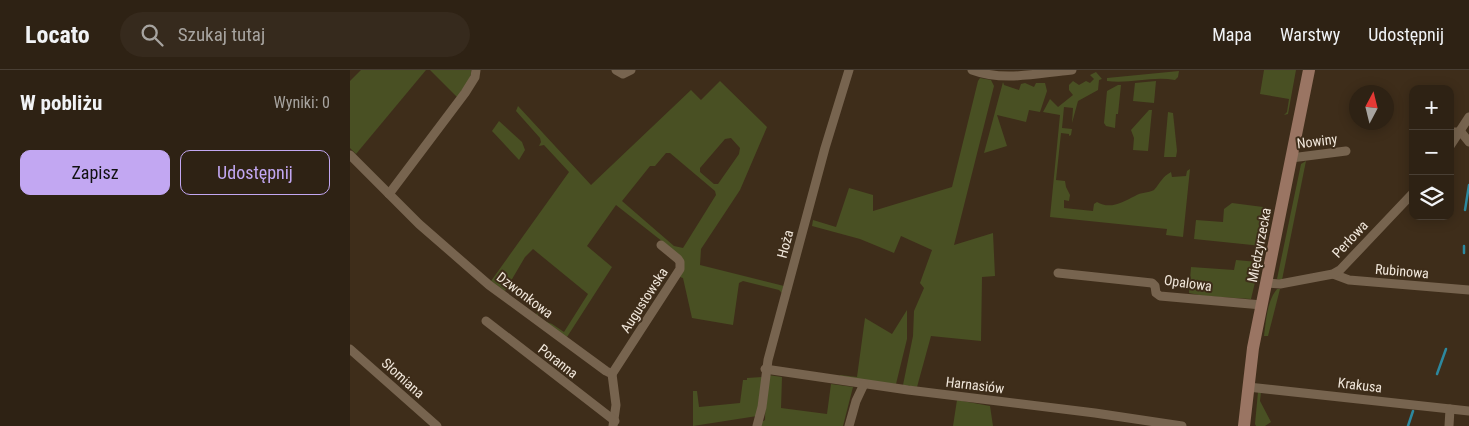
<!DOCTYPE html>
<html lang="pl">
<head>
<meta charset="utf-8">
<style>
	:root { --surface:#2e2214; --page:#362a1d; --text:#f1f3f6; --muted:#a7a4a0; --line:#493f34; --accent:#c2a7f2 }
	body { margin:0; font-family:"Roboto Condensed",sans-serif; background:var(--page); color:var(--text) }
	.controls { position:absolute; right:15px; top:15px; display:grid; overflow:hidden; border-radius:10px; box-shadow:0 2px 12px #0003 }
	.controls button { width:45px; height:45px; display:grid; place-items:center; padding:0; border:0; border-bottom:1px solid var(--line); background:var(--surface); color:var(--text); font:25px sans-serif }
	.compass { position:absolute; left:999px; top:15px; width:45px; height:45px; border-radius:50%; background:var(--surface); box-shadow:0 2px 12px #0003; rotate:7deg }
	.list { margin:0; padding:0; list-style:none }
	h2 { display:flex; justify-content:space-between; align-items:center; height:65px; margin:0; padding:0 20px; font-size:21px }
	h2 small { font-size:16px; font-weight:400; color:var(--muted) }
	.actions { display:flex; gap:10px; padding:15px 20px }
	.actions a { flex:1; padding:11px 0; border:1px solid var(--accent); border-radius:10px; text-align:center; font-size:18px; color:var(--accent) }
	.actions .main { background:var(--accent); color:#111 }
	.icon { flex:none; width:28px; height:28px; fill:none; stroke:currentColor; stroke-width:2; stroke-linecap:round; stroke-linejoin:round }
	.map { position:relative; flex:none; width:1119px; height:356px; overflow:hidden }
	header { display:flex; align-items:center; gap:30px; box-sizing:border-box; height:70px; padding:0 25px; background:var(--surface); border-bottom:1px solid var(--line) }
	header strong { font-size:24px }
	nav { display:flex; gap:28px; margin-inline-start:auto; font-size:18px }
	.search { width:350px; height:45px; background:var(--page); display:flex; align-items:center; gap:12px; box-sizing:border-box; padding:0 18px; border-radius:28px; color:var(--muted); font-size:19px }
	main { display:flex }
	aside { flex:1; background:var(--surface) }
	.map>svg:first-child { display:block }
	.green { fill:#495023; fill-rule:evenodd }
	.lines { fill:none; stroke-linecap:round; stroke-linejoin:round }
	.stream { stroke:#2d889e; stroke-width:2.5 }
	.minor { stroke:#77644f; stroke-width:9 }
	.secondary { stroke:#9a7563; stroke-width:12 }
	.labels { text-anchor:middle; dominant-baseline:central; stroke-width:4; stroke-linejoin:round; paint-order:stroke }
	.street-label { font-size:14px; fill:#f1e7db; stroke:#3e2d1a }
</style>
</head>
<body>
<header>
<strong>Locato</strong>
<div class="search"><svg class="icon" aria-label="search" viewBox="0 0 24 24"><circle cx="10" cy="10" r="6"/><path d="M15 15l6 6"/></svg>Szukaj tutaj</div>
<nav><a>Mapa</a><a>Warstwy</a><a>Udostępnij</a></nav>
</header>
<main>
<aside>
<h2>W pobliżu<small>Wyniki: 0</small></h2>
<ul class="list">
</ul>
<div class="actions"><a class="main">Zapisz</a><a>Udostępnij</a></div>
</aside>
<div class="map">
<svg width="1119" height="356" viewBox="0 0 1119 356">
	<rect width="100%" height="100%" fill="#3e2d1a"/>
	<g class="green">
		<path d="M 11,0 L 76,0 L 6,84 L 0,78 L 0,11 Z"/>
		<path d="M 80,0 L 121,0 C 122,10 113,19 107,27 Z"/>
		<path d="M 914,0 L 946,0 L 938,44 L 934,45 L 937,42 L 939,29 L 910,24 Z"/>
		<path d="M 829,1 L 828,7 L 825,10 C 802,6 780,14 757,11 L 757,8 Z"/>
		<path d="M 746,2 L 752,9 L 749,10 L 748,20 L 728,31 L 722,53 L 723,38 L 714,37 L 712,58 L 722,59 L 721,65 L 719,66 L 719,64 L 711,63 L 706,110 L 715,111 L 716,117 L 720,125 L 719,131 L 714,130 L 714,138 L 743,141 L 744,134 L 747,132 C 760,140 773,132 785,126 C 791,122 798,123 804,120 C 811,112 812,107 821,102 L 822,107 L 836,106 L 837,101 L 840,99 L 833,167 L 816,165 L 817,159 L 700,147 L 710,45 L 693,42 L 700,29 L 708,37 L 723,25 L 719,20 L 719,15 L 723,11 L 729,15 L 736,11 L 740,13 L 744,9 L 740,5 Z"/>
		<path d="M 630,8 L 641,10 L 644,16 L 604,175 L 643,163 L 645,206 L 632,207 L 631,271 L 581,266 L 567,317 L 553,315 L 563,266 L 564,241 L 574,218 L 570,213 L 582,180 L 551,166 L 544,183 L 510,169 L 462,156 L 463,150 L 486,157 L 499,118 L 523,125 L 523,141 L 602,117 L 628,11 Z"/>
		<path d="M 370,11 L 417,57 L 390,120 L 351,179 L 350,195 L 434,216 L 432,223 L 429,220 L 393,211 L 389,213 L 383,255 L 342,248 L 333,208 L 330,207 L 333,201 L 333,192 L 322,179 L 266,135 L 237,176 L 262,197 L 217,267 L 187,249 L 186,247 L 187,242 L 189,249 L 202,254 L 214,262 L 238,224 L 183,179 L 175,187 L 155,221 L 141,211 L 219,102 L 194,75 L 189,76 L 191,72 L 190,68 L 166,41 L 168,36 L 241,115 L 341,20 L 351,30 ZM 381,68 L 390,78 L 389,84 L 368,114 L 364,114 L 350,102 L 350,98 L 375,69 ZM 316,83 L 320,83 L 365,121 L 366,125 L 333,178 L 324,176 L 272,131 L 300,96 L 305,96 Z"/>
		<path d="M 806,11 L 804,33 L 783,31 L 785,13 Z"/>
		<path d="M 653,12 L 654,15 L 669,20 L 671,14 L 675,13 L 684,17 L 686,13 L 695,13 L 697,21 L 690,42 L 679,40 L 676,52 L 647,45 L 657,76 L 634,83 Z"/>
		<path d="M 768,15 L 771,15 L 768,44 L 766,44 L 765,58 L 756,56 L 754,53 L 757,21 Z"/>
		<path d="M 799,40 L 802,40 L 798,81 L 783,80 L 784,68 L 781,60 Z"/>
		<path d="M 818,42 L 823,43 L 827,81 L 826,87 L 814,87 Z"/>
		<path d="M 149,51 L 172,72 L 175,80 L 169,90 L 142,61 Z"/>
		<path d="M 956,91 L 932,210 L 927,209 L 951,94 Z"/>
		<path d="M 882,133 L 913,137 L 913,141 L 920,138 L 912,176 L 844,169 L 846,150 L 873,152 L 874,139 Z"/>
		<path d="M 910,182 L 912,183 L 901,229 L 854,226 L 839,223 L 841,197 L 884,200 L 886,190 L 908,192 Z"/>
		<path d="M 927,219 L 930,219 L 918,266 L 914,266 C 916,251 917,231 927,219 Z"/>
		<path d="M 557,240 L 557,269 L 546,314 L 491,308 L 490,305 L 507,307 L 515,248 L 542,264 Z"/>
		<path d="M 418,305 L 432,307 L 431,338 L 477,344 L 481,314 L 503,317 L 493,356 L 409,356 L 410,353 L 415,350 L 416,310 Z"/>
		<path d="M 412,307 L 407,346 L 343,356 L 343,321 L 347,321 L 349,337 L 390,333 L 393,310 L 397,310 L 397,308 Z"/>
		<path d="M 908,322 L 911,322 L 910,331 L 921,352 L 915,356 L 906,356 L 905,354 Z"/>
		<path d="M 607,330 L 640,336 L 643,356 L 603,356 Z"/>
	</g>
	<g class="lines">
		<g class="stream">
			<path d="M 1115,140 L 1119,115"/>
			<path d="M 1114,183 L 1114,176"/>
			<path d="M 1087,304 L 1096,279"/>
			<path d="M 1058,356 L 1063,341"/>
		</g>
		<g class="minor">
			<path d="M 266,0 L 273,4 L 281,0"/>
			<path d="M 622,0 C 654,12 688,3 722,0"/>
			<path d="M 1100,62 L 1111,62 L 1119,72"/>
			<path d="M 1100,76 L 1119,47"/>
			<path d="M 0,85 L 69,154 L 139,215 L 256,301 L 262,304 L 266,335 L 263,356"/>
			<path d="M 941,88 L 996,81"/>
			<path d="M 39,124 L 115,23 L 125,7 L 126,0"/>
			<path d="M 708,203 L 802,213 L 805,216 L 806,223 L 810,226 L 912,235"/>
			<path d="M 983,204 L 999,210 L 1119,220"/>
			<path d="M 917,213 L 930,214 L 983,204 L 990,200 L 1063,123"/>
			<path d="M 136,251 L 265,351"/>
			<path d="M 0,279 L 87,356"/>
			<path d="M 415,299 L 558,320 L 745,343 L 832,356"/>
			<path d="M 262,304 L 330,199 L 330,192 L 328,189 L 311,175"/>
			<path d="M 898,317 L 1119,341"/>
			<path d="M 407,356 L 412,337 L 418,290 L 475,78 L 499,0"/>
			<path d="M 499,356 L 506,331 L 514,314"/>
			<path d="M 1099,356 L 1100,339"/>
		</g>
		<path class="secondary" d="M 894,356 L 903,278 L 959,0"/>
	</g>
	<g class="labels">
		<g class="street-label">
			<text transform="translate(967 71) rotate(-7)">Nowiny</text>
			<text transform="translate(1000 169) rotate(-47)">Perłowa</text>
			<text transform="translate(435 174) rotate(-75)">Hoża</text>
			<text transform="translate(909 175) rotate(-79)">Międzyrzecka</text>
			<text transform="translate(1052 201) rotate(5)">Rubinowa</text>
			<text transform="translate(838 213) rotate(8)">Opalowa</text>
			<text transform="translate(175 225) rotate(37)">Dzwonkowa</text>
			<text transform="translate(294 230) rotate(-57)">Augustowska</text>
			<text transform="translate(208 291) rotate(38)">Poranna</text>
			<text transform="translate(53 308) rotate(42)">Słomiana</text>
			<text transform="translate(625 315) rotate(7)">Harnasiów</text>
			<text transform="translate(1010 315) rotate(7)">Krakusa</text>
		</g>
	</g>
</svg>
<div class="controls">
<button>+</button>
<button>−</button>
<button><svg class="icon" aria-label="layers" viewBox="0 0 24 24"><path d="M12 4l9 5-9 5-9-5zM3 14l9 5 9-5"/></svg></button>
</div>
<svg class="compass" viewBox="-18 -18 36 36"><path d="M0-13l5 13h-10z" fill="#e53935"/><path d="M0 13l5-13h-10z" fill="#a7a4a0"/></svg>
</div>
</main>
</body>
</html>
